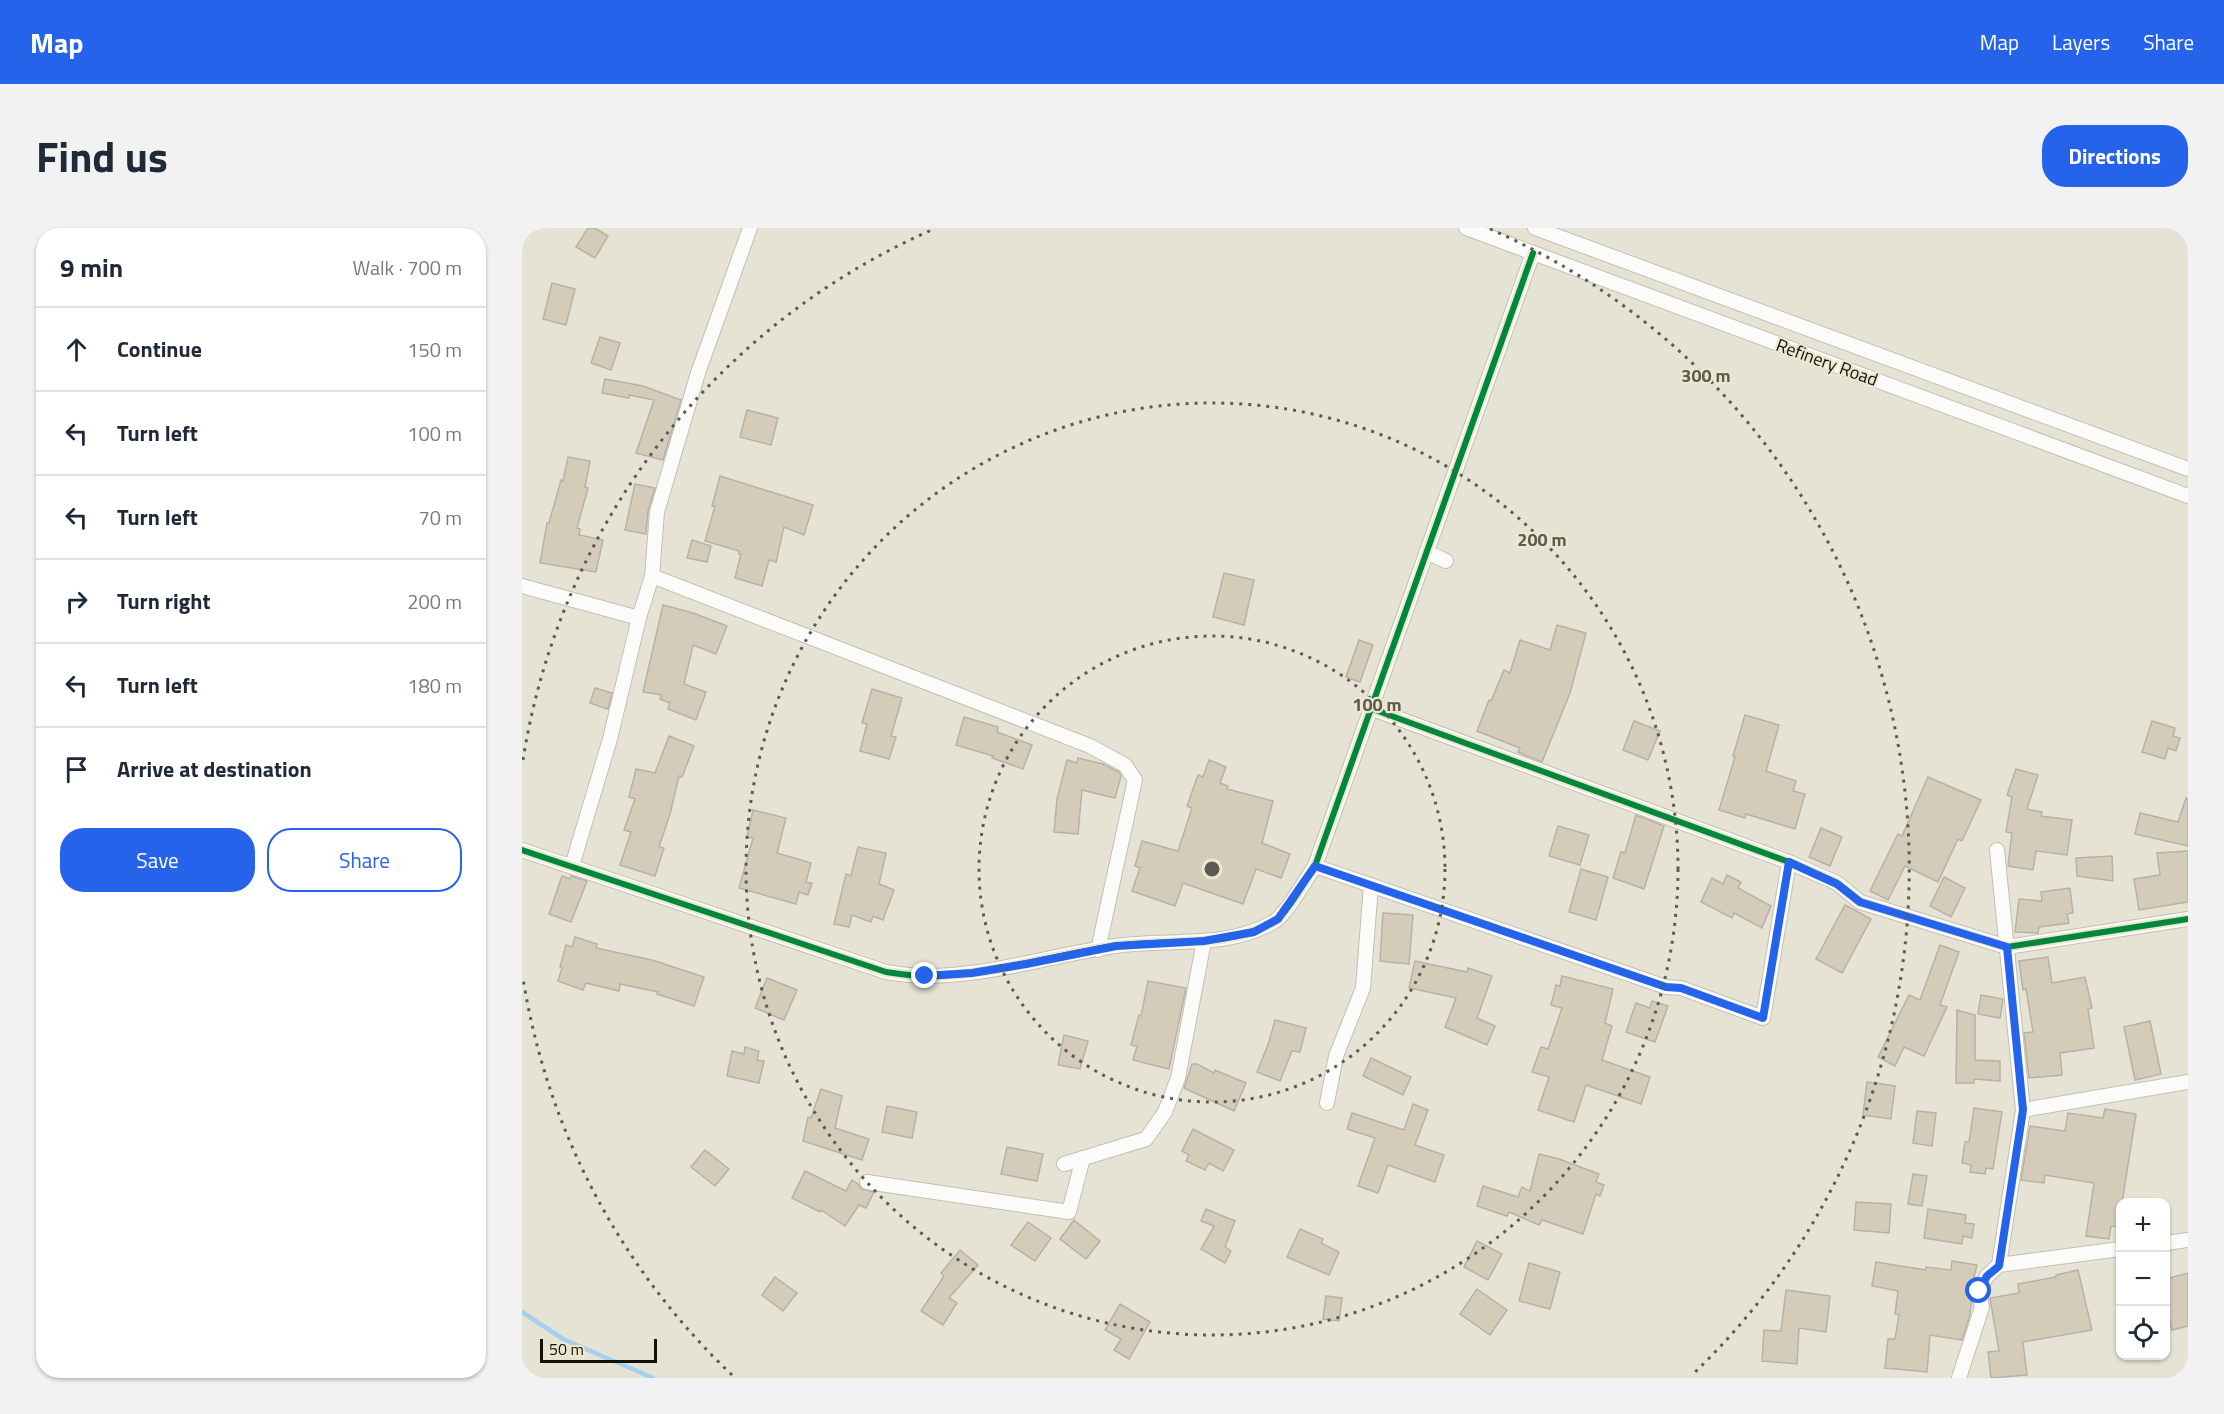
<!DOCTYPE html>
<html lang="en">
<head>
<meta charset="utf-8">
<style>
	:root { --surface:#fff; --page:#f2f2f3; --text:#1f2937; --muted:#747a83; --line:#e0e1e3; --accent:#2563eb }
	body { margin:0; font-family:"Titillium Web",sans-serif; background:var(--page); color:var(--text) }
	.controls { position:absolute; right:18px; bottom:18px; display:grid; overflow:hidden; border-radius:12px; box-shadow:0 2px 4px #0004 }
	.controls button { width:54px; height:54px; display:grid; place-items:center; padding:0; border:0; border-bottom:2px solid var(--line); background:var(--surface); color:var(--text); font:30px sans-serif }
	.scale { position:absolute; left:18px; bottom:15px; width:117px; box-sizing:border-box; padding-left:6px; border:3px solid #131108; border-top:0; font-size:16px; line-height:21px; white-space:nowrap; color:#131108; -webkit-text-stroke:4px #ece8cf; paint-order:stroke }
	.stop { position:absolute; width:18px; height:18px; margin:-14px; border:4px solid #2563eb; border-radius:50%; background:#fff }
	.stop.end { background:#2563eb; border-color:#fff; box-shadow:0 2px 6px #0008 }
	.list { margin:0; padding:0; list-style:none }
	h2 { display:flex; justify-content:space-between; align-items:center; height:78px; margin:0; padding:0 24px; font-size:26px }
	h2 small { font-size:20px; font-weight:400; color:var(--muted) }
	.list li { display:grid; grid-template-columns:39px 1fr auto; gap:18px; align-items:center; box-sizing:border-box; height:84px; padding:0 24px; border-top:2px solid var(--line) }
	.list b { display:block; font-size:22px; white-space:nowrap }
	.list em { font-size:20px; font-style:normal; color:var(--muted) }
	.actions { display:flex; gap:12px; padding:18px 24px }
	.actions a { flex:1; padding:14px 0; border:2px solid var(--accent); border-radius:24px; text-align:center; font-size:21px; color:var(--accent) }
	.actions .main { background:var(--accent); color:#fff }
	.icon { flex:none; width:33px; height:33px; fill:none; stroke:currentColor; stroke-width:2; stroke-linecap:round; stroke-linejoin:round }
	.map { position:relative; flex:none; width:1666px; height:1150px; overflow:hidden; border-radius:24px }
	header { display:flex; align-items:center; gap:36px; box-sizing:border-box; height:84px; padding:0 30px; background:var(--accent); color:#fff }
	header strong { font-size:28px }
	nav { display:flex; gap:33px; margin-inline-start:auto; font-size:21px }
	.intro { display:flex; align-items:center; justify-content:space-between; box-sizing:border-box; height:144px; padding:0 36px }
	h1 { margin:0; font-size:42px }
	.button { padding:15px 27px; border-radius:24px; background:var(--accent); color:#fff; font-size:21px; font-weight:700 }
	main { display:flex; gap:36px; padding:0 36px }
	aside { flex:1; background:var(--surface); border-radius:24px; box-shadow:0 2px 4px #0004 }
	.map>svg:first-child { display:block }
	.lines { fill:none; stroke-linecap:round; stroke-linejoin:round }
	.stream { stroke:#a4d2ee; stroke-width:4.5 }
	.building { fill:#d5cbb9; stroke:#b6b2a7; stroke-width:1.5 }
	.minor-casing { stroke:#c2c0b5; stroke-width:16 }
	.minor { stroke:#fbfbf9; stroke-width:14 }
	.cycleway-casing { stroke:#ece8cf; stroke-width:10 }
	.cycleway { stroke:#00873e; stroke-width:6 }
	.route { stroke:#2563eb; stroke-width:8 }
	.ring { fill:none; stroke:#5d5a50; stroke-width:3; stroke-dasharray:3 6 }
	.labels { text-anchor:middle; dominant-baseline:central; stroke-width:4.5; stroke-linejoin:round; paint-order:stroke }
	.street-label { font-size:18px; fill:#131108; stroke:#ece8cf }
	.centre { fill:#5d5a50; stroke:#ece8cf; stroke-width:3 }
	.ring-label { font-size:18px; text-anchor:middle; font-weight:bold; fill:#5d5a50; stroke:#ece8cf; stroke-width:4.5; stroke-linejoin:round; paint-order:stroke }
</style>
</head>
<body>
<header>
<strong>Map</strong>
<nav><a>Map</a><a>Layers</a><a>Share</a></nav>
</header>
<div class="intro"><h1>Find us</h1><a class="button">Directions</a></div>
<main>
<aside>
<h2>9 min<small>Walk · 700 m</small></h2>
<ul class="list">
<li><svg class="icon" aria-label="ahead" viewBox="0 0 24 24"><path d="M12 20V5M6 11l6-6 6 6"/></svg><div><b>Continue</b></div><em>150 m</em></li>
<li><svg class="icon" aria-label="left" viewBox="0 0 24 24"><path d="M17 20v-9H6M10 6l-5 5 5 5"/></svg><div><b>Turn left</b></div><em>100 m</em></li>
<li><svg class="icon" aria-label="left" viewBox="0 0 24 24"><path d="M17 20v-9H6M10 6l-5 5 5 5"/></svg><div><b>Turn left</b></div><em>70 m</em></li>
<li><svg class="icon" aria-label="right" viewBox="0 0 24 24"><path d="M7 20v-9h11M14 6l5 5-5 5"/></svg><div><b>Turn right</b></div><em>200 m</em></li>
<li><svg class="icon" aria-label="left" viewBox="0 0 24 24"><path d="M17 20v-9H6M10 6l-5 5 5 5"/></svg><div><b>Turn left</b></div><em>180 m</em></li>
<li><svg class="icon" aria-label="arrive" viewBox="0 0 24 24"><path d="M6 21V4h12l-3 4 3 4H6"/></svg><div><b>Arrive at destination</b></div></li>
</ul>
<div class="actions"><a class="main">Save</a><a>Share</a></div>
</aside>
<div class="map">
<svg width="1666" height="1150" viewBox="0 0 1666 1150">
	<rect width="100%" height="100%" fill="#e6e3d5"/>
	<g class="lines">
		<path class="stream" d="M 0,1084 L 41,1111 L 131,1150"/>
	</g>
	<g class="building">
		<path d="M 66,0 L 73,0 L 86,8 L 73,30 L 54,19 Z"/>
		<path d="M 30,55 L 53,61 L 44,97 L 21,91 Z"/>
		<path d="M 78,109 L 98,115 L 89,142 L 69,135 Z"/>
		<path d="M 83,151 L 121,158 L 159,172 L 141,232 L 114,225 L 132,172 L 107,167 L 107,170 L 80,165 Z"/>
		<path d="M 225,182 L 256,190 L 249,217 L 218,209 Z"/>
		<path d="M 46,229 L 68,233 L 63,259 L 66,260 L 55,300 L 58,301 L 57,307 L 81,312 L 74,344 L 18,335 L 25,295 L 27,295 L 39,252 L 41,253 Z"/>
		<path d="M 198,248 L 291,277 L 282,307 L 262,299 L 254,334 L 247,332 L 240,358 L 213,350 L 219,326 L 217,326 L 217,323 L 183,313 L 193,278 L 190,278 Z"/>
		<path d="M 113,256 L 133,260 L 126,283 L 124,306 L 103,302 Z"/>
		<path d="M 170,312 L 189,318 L 185,334 L 165,330 Z"/>
		<path d="M 702,345 L 732,352 L 722,397 L 691,389 Z"/>
		<path d="M 141,377 L 171,385 L 205,398 L 194,426 L 171,417 L 162,456 L 184,464 L 174,492 L 146,481 L 148,475 L 138,471 L 140,467 L 121,464 Z"/>
		<path d="M 1035,397 L 1064,405 L 1048,465 L 1020,534 L 996,524 L 998,520 L 955,503 L 967,472 L 969,473 L 982,442 L 988,445 L 998,412 L 1028,422 Z"/>
		<path d="M 837,412 L 851,417 L 838,454 L 824,449 Z"/>
		<path d="M 73,460 L 90,465 L 86,481 L 68,475 Z"/>
		<path d="M 350,461 L 380,470 L 369,508 L 374,509 L 367,531 L 338,523 L 345,496 L 340,495 Z"/>
		<path d="M 1223,487 L 1257,497 L 1244,543 L 1274,553 L 1271,563 L 1283,566 L 1273,601 L 1224,586 L 1223,590 L 1197,582 L 1213,529 L 1211,528 Z"/>
		<path d="M 442,489 L 476,499 L 475,504 L 510,517 L 501,541 L 470,530 L 471,528 L 434,517 Z"/>
		<path d="M 1112,493 L 1138,503 L 1126,532 L 1101,522 Z"/>
		<path d="M 1630,493 L 1653,500 L 1651,508 L 1658,510 L 1654,523 L 1646,520 L 1643,531 L 1620,524 Z"/>
		<path d="M 147,508 L 172,518 L 160,549 L 157,548 L 148,586 L 137,619 L 142,620 L 133,648 L 98,637 L 109,604 L 102,602 L 113,571 L 107,569 L 114,541 L 133,545 Z"/>
		<path d="M 556,530 L 581,536 L 597,544 L 599,548 L 593,570 L 560,562 L 556,606 L 532,604 L 535,571 L 545,532 L 555,535 Z"/>
		<path d="M 687,532 L 704,539 L 698,555 L 706,558 L 705,561 L 751,573 L 740,615 L 768,626 L 759,650 L 734,641 L 721,676 L 661,655 L 653,678 L 610,663 L 618,640 L 613,638 L 620,613 L 656,623 L 670,580 L 665,578 L 676,547 L 681,549 Z"/>
		<path d="M 1494,541 L 1516,547 L 1505,581 L 1520,584 L 1519,588 L 1550,592 L 1545,627 L 1514,623 L 1511,642 L 1486,638 L 1490,605 L 1484,604 L 1490,569 L 1485,567 Z"/>
		<path d="M 1406,549 L 1459,572 L 1440,613 L 1436,611 L 1416,654 L 1383,638 L 1366,672 L 1348,663 L 1376,606 L 1380,608 Z"/>
		<path d="M 1664,570 L 1666,571 L 1666,618 L 1613,606 L 1618,585 L 1656,594 Z"/>
		<path d="M 231,582 L 264,590 L 255,625 L 289,635 L 284,654 L 290,655 L 286,667 L 277,664 L 274,676 L 217,660 L 231,610 L 225,609 Z"/>
		<path d="M 1114,587 L 1142,598 L 1122,661 L 1091,650 L 1099,624 L 1103,625 Z"/>
		<path d="M 1036,598 L 1067,607 L 1058,637 L 1027,628 Z"/>
		<path d="M 1299,600 L 1320,609 L 1308,638 L 1287,629 Z"/>
		<path d="M 336,619 L 364,625 L 357,656 L 372,662 L 361,692 L 351,688 L 349,694 L 330,687 L 327,699 L 312,696 L 324,646 L 329,648 Z"/>
		<path d="M 1666,623 L 1666,674 L 1617,682 L 1612,651 L 1638,647 L 1635,625 Z"/>
		<path d="M 1590,628 L 1591,653 L 1555,648 L 1554,630 Z"/>
		<path d="M 1059,641 L 1086,649 L 1074,692 L 1047,684 Z"/>
		<path d="M 1205,647 L 1219,654 L 1216,660 L 1249,678 L 1240,700 L 1212,685 L 1210,690 L 1179,674 L 1190,650 L 1201,656 Z"/>
		<path d="M 40,648 L 48,651 L 49,648 L 65,653 L 49,694 L 27,686 Z"/>
		<path d="M 1422,649 L 1443,660 L 1429,689 L 1408,678 Z"/>
		<path d="M 1548,660 L 1551,685 L 1545,686 L 1547,695 L 1517,699 L 1516,705 L 1493,704 L 1497,671 L 1520,673 L 1519,664 Z"/>
		<path d="M 1323,677 L 1349,691 L 1320,745 L 1294,731 Z"/>
		<path d="M 861,685 L 891,687 L 887,736 L 858,733 Z"/>
		<path d="M 53,709 L 75,716 L 74,720 L 130,732 L 182,749 L 172,778 L 135,766 L 136,764 L 98,756 L 97,763 L 64,755 L 61,762 L 36,753 L 40,740 L 38,739 L 44,717 L 50,719 Z"/>
		<path d="M 1418,717 L 1437,724 L 1418,777 L 1425,779 L 1402,828 L 1382,819 L 1373,838 L 1356,829 L 1387,767 L 1398,772 Z"/>
		<path d="M 1526,729 L 1530,755 L 1563,749 L 1570,780 L 1566,781 L 1572,820 L 1538,825 L 1540,847 L 1507,850 L 1502,805 L 1511,804 L 1504,761 L 1501,762 L 1497,733 Z"/>
		<path d="M 893,733 L 945,744 L 946,740 L 970,748 L 955,790 L 973,798 L 965,817 L 923,799 L 934,770 L 887,760 Z"/>
		<path d="M 1040,748 L 1091,761 L 1083,795 L 1090,798 L 1080,832 L 1128,849 L 1119,876 L 1064,857 L 1052,894 L 1016,882 L 1027,849 L 1010,844 L 1019,819 L 1026,821 L 1040,780 L 1029,777 L 1034,757 L 1038,758 Z"/>
		<path d="M 245,750 L 275,762 L 262,792 L 233,780 Z"/>
		<path d="M 626,753 L 664,760 L 647,841 L 611,832 L 615,818 L 609,817 L 617,787 L 619,788 Z"/>
		<path d="M 1459,767 L 1481,771 L 1478,790 L 1456,786 Z"/>
		<path d="M 1130,773 L 1146,778 L 1133,814 L 1104,804 L 1114,775 L 1128,780 Z"/>
		<path d="M 1435,782 L 1453,787 L 1453,832 L 1478,833 L 1478,853 L 1452,851 L 1452,855 L 1434,855 Z"/>
		<path d="M 753,792 L 784,800 L 778,824 L 770,823 L 758,853 L 735,844 L 747,814 Z"/>
		<path d="M 1628,793 L 1639,846 L 1613,852 L 1602,799 Z"/>
		<path d="M 542,807 L 566,813 L 558,841 L 536,837 Z"/>
		<path d="M 223,819 L 237,823 L 235,832 L 242,833 L 237,855 L 205,848 L 210,823 L 222,826 Z"/>
		<path d="M 849,830 L 889,849 L 881,867 L 841,848 Z"/>
		<path d="M 670,836 L 675,836 L 692,845 L 693,842 L 724,855 L 712,883 L 662,860 Z"/>
		<path d="M 1345,854 L 1373,858 L 1369,891 L 1341,887 Z"/>
		<path d="M 299,861 L 320,868 L 313,900 L 347,911 L 340,932 L 281,913 L 286,889 L 289,890 Z"/>
		<path d="M 891,876 L 906,882 L 893,917 L 922,927 L 913,954 L 866,937 L 856,965 L 836,958 L 853,910 L 825,901 L 830,885 L 882,902 Z"/>
		<path d="M 365,878 L 395,884 L 390,910 L 360,904 Z"/>
		<path d="M 1452,880 L 1480,884 L 1471,941 L 1464,940 L 1463,946 L 1448,944 L 1449,937 L 1440,935 L 1443,914 L 1447,914 Z"/>
		<path d="M 1583,881 L 1614,886 L 1600,975 L 1599,975 L 1597,999 L 1589,998 L 1587,1011 L 1564,1008 L 1572,955 L 1523,947 L 1522,955 L 1499,952 L 1508,898 L 1543,903 L 1546,885 L 1581,890 Z"/>
		<path d="M 1395,883 L 1414,885 L 1410,918 L 1391,915 Z"/>
		<path d="M 671,901 L 712,922 L 701,943 L 687,935 L 683,942 L 664,933 L 667,927 L 660,923 Z"/>
		<path d="M 485,919 L 521,926 L 515,953 L 479,946 Z"/>
		<path d="M 183,922 L 207,941 L 193,958 L 169,939 Z"/>
		<path d="M 1017,926 L 1037,931 L 1077,946 L 1074,954 L 1082,957 L 1078,968 L 1074,966 L 1061,1006 L 1020,992 L 1017,997 L 987,984 L 985,988 L 955,978 L 961,958 L 996,969 L 1000,959 L 1008,963 Z"/>
		<path d="M 283,943 L 324,963 L 330,952 L 336,956 L 340,961 L 352,964 L 344,980 L 337,977 L 323,998 L 299,982 L 298,984 L 270,970 Z"/>
		<path d="M 1391,946 L 1405,948 L 1400,978 L 1386,976 Z"/>
		<path d="M 1334,974 L 1369,976 L 1367,1005 L 1332,1002 Z"/>
		<path d="M 684,981 L 713,993 L 703,1019 L 709,1023 L 703,1035 L 679,1021 L 692,998 L 679,993 Z"/>
		<path d="M 1406,981 L 1444,987 L 1443,995 L 1452,996 L 1450,1010 L 1441,1008 L 1440,1016 L 1402,1010 Z"/>
		<path d="M 552,992 L 578,1013 L 564,1031 L 538,1011 Z"/>
		<path d="M 506,994 L 529,1010 L 513,1033 L 489,1017 Z"/>
		<path d="M 778,1001 L 801,1011 L 799,1015 L 817,1024 L 807,1047 L 765,1029 Z"/>
		<path d="M 955,1013 L 980,1026 L 966,1052 L 942,1039 Z"/>
		<path d="M 438,1022 L 456,1037 L 427,1070 L 435,1075 L 421,1097 L 399,1083 L 422,1048 L 419,1045 Z"/>
		<path d="M 1430,1033 L 1455,1037 L 1448,1064 L 1450,1072 L 1447,1090 L 1440,1112 L 1408,1107 L 1405,1144 L 1363,1140 L 1366,1111 L 1373,1111 L 1377,1087 L 1373,1086 L 1376,1063 L 1350,1058 L 1354,1034 L 1404,1042 L 1404,1039 L 1429,1042 Z"/>
		<path d="M 1007,1035 L 1038,1044 L 1028,1081 L 997,1073 Z"/>
		<path d="M 1556,1042 L 1570,1102 L 1501,1114 L 1505,1147 L 1469,1150 L 1466,1124 L 1477,1123 L 1468,1070 L 1497,1065 L 1496,1056 L 1534,1049 L 1534,1047 Z"/>
		<path d="M 1666,1045 L 1666,1098 L 1650,1102 L 1644,1078 L 1644,1051 Z"/>
		<path d="M 253,1049 L 275,1065 L 261,1083 L 240,1067 Z"/>
		<path d="M 955,1061 L 985,1082 L 968,1107 L 938,1086 Z"/>
		<path d="M 1264,1062 L 1308,1068 L 1304,1104 L 1277,1100 L 1275,1136 L 1240,1133 L 1242,1102 L 1259,1103 Z"/>
		<path d="M 804,1068 L 820,1070 L 817,1093 L 801,1091 Z"/>
		<path d="M 598,1076 L 628,1094 L 607,1131 L 592,1122 L 599,1111 L 583,1102 Z"/>
	</g>
	<g class="lines">
		<defs>
			<g id="minor">
				<path d="M 944,0 L 1666,268"/>
				<path d="M 1013,0 L 1666,241"/>
				<path d="M 904,324 L 924,333"/>
				<path d="M 130,348 L 568,518 L 603,537 L 613,552 L 576,722"/>
				<path d="M 0,358 L 117,390"/>
				<path d="M 848,480 L 1267,634 L 1315,655 L 1338,674 L 1485,719 L 1666,691"/>
				<path d="M 0,622 L 364,744 C 377,746 391,748 404,748 C 469,748 530,727 593,718 C 646,710 705,722 753,693 C 765,685 784,651 793,638 L 1011,25"/>
				<path d="M 1475,622 L 1501,882 L 1477,1037"/>
				<path d="M 50,638 L 88,511 L 117,390 L 130,348 L 135,284 L 176,145 L 228,0"/>
				<path d="M 793,638 L 1144,759 L 1159,760 L 1241,790 L 1267,634"/>
				<path d="M 805,875 L 814,828 L 841,760 L 849,657"/>
				<path d="M 1501,882 L 1666,854"/>
				<path d="M 542,936 L 624,911 L 643,884 L 656,850 L 682,713"/>
				<path d="M 345,954 L 547,984 L 561,930"/>
				<path d="M 1644,1015 L 1666,1012"/>
				<path d="M 1437,1150 L 1460,1079 L 1457,1063 L 1465,1048 L 1477,1037 L 1598,1021"/>
			</g>
		</defs>
		<use href="#minor" class="minor-casing"/>
		<use href="#minor" class="minor"/>
		<defs>
			<g id="cycleway">
				<path d="M 848,480 L 1267,634 L 1315,655 L 1338,674 L 1485,719 L 1666,691"/>
				<path d="M 0,622 L 364,744 C 377,746 391,748 404,748 C 469,748 530,727 593,718 C 646,710 705,722 753,693 C 765,685 784,651 793,638 L 1011,25"/>
			</g>
		</defs>
		<use href="#cycleway" class="cycleway-casing"/>
		<use href="#cycleway" class="cycleway"/>
	</g>
	<g class="lines">
		<path class="route" d="M 403,748 L 450,745 L 504,736 L 594,718 L 682,713 L 732,704 L 756,691 L 793,638 L 1144,759 L 1159,760 L 1241,790 L 1267,634 L 1315,656 L 1338,674 L 1485,719 L 1501,882 L 1477,1038 L 1465,1048 L 1457,1063"/>
	</g>
	<g class="ring">
		<circle cx="690" cy="641" r="233"/>
		<circle cx="690" cy="641" r="466"/>
		<path d="M210 1147A698 698 0 0 1 1 750M1 532A698 698 0 0 1 412 1M968 1A698 698 0 0 1 1170 1147"/>
	</g>
	<g class="labels">
		<g class="street-label">
			<text transform="translate(1305 134) rotate(20)">Refinery Road</text>
		</g>
	</g>
	<circle cx="690" cy="641" r="9" class="centre"/>
	<g class="ring-label">
		<text x="1184" y="154">300 m</text>
		<text x="1020" y="318">200 m</text>
		<text x="855" y="483">100 m</text>
	</g>
</svg>
<div class="controls">
<button>+</button>
<button>−</button>
<button><svg class="icon" aria-label="locate" viewBox="0 0 24 24"><circle cx="12" cy="12" r="6"/><path d="M12 2v4M12 18v4M2 12h4M18 12h4"/></svg></button>
</div>
<div class="scale">50 m</div>
<div class="stop" style="left:1457px;top:1063px"></div>
<div class="stop end" style="left:403px;top:748px"></div>
</div>
</main>
</body>
</html>
